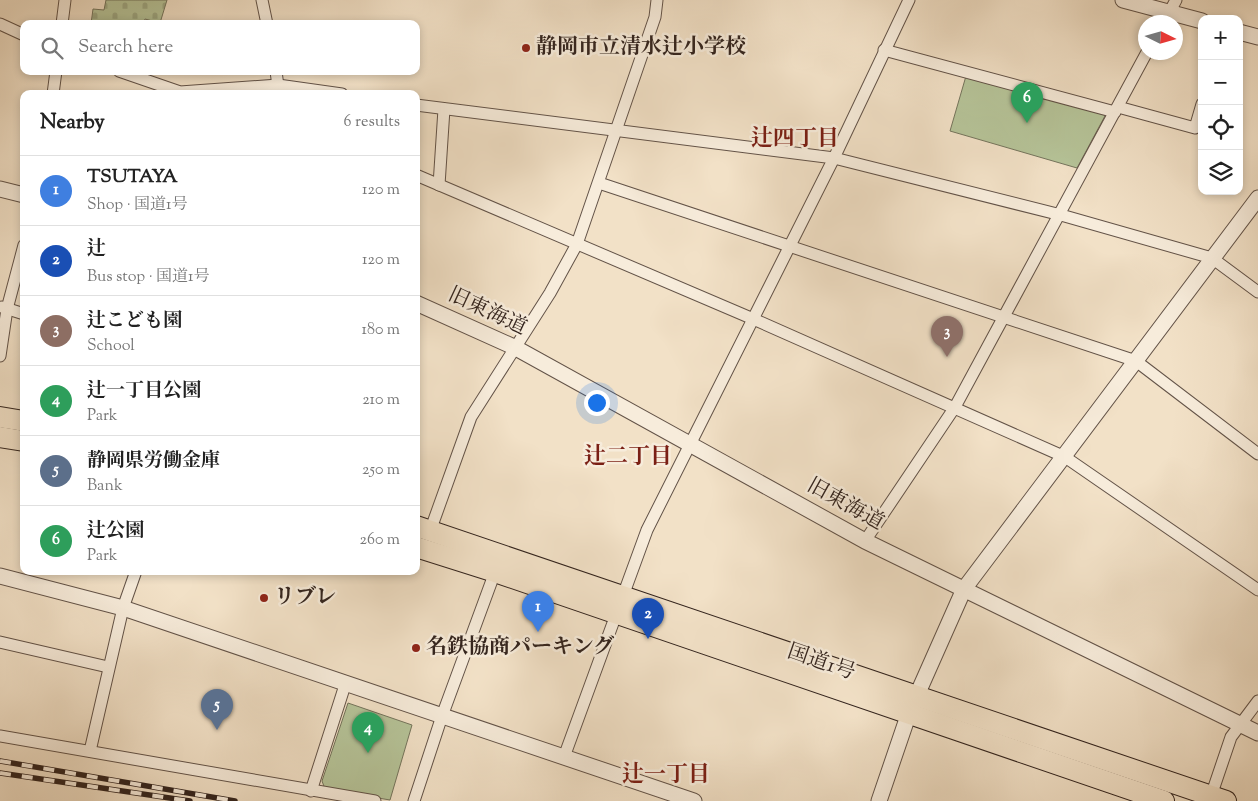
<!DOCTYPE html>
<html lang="en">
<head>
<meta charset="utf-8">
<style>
	:root { --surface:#fff; --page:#f6f6f6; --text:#222; --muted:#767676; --line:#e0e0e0; --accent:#8f2418 }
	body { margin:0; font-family:"Sorts Mill Goudy","Noto Serif JP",serif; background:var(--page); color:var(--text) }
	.controls { position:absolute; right:15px; top:15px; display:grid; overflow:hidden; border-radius:10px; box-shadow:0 2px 8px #0003 }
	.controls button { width:45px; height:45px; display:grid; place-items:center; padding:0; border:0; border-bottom:1px solid var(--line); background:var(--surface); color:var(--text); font:25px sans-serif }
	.compass { position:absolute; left:1138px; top:15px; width:45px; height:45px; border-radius:50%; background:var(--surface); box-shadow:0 2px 8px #0003; rotate:95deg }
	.you { position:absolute; left:596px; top:402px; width:18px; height:18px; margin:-12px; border:4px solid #fff; border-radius:50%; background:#1a73e8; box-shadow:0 0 0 8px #1a73e833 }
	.badge { display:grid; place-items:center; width:32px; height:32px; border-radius:50%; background:var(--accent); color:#fff; font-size:16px; font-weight:700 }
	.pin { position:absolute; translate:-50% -41px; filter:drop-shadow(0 1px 2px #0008) }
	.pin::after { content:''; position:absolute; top:26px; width:18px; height:15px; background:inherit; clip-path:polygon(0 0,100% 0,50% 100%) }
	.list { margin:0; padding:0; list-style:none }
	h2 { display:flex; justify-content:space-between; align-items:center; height:65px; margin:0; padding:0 20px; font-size:21px }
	h2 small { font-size:16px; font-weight:400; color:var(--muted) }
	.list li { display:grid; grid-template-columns:32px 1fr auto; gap:15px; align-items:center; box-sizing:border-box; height:70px; padding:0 20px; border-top:1px solid var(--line) }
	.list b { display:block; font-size:19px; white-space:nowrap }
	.list p { margin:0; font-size:16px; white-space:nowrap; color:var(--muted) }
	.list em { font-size:16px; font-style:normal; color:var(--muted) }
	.icon { flex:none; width:28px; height:28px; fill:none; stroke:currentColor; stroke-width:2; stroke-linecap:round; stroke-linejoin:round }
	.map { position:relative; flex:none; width:1258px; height:801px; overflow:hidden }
	.search { position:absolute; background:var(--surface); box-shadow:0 2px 8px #0003; left:20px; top:20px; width:400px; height:55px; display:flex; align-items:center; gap:12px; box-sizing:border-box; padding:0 18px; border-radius:10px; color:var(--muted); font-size:19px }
	.panel { position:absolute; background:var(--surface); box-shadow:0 2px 8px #0003; left:20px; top:90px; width:400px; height:485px; border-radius:10px }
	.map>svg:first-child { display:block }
	.cemetery { fill:url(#cemetery-stones); stroke:#74745c }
	.park { fill:#b6c499; stroke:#74745c }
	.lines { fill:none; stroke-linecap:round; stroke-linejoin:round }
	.minor-casing { stroke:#635348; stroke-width:13 }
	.tertiary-casing { stroke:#635348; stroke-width:17 }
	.trunk-casing { stroke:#33241e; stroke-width:22 }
	.minor { stroke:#f7ecdb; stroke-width:11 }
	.tertiary { stroke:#f7ecdb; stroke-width:15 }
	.trunk { stroke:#f2e1c7; stroke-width:20 }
	.rail-casing { stroke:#33241e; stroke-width:5.5 }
	.rail { stroke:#f7ecdb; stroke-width:4; stroke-dasharray:11; stroke-linecap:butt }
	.poi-dot { fill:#8f2418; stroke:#f7ecdb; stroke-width:2 }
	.labels { text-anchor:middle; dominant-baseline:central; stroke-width:5; stroke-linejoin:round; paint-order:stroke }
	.poi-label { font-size:21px; font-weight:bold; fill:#33241e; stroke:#f7ecdb; text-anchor:start }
	.street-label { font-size:21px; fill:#33241e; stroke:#f7ecdb }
	.neighbourhood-label { font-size:22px; font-weight:bold; fill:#7a1f14; stroke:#f7ecdb }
</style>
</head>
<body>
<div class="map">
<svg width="1258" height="801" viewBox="0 0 1258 801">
	<defs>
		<pattern id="cemetery-stones" width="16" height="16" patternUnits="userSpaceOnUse" patternTransform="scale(1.25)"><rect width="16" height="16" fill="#b6c499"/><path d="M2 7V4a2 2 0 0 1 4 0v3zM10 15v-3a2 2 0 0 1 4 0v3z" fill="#9da883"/></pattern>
	</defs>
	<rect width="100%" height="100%" fill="#f2e1c7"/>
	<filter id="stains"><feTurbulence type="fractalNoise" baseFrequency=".004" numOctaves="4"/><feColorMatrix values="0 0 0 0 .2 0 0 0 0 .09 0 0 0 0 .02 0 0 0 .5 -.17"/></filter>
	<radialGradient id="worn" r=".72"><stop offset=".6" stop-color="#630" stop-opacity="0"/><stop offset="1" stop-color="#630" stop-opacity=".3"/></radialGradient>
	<path class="cemetery" d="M 106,0 L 167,0 L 160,23 L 145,19 L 143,24 L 91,24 L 93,9 L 104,10 Z"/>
	<g class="park">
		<path d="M 966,76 L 1106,114 L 1077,168 L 950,131 Z"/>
		<path d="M 348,703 L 412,725 L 390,800 L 325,789 L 322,781 Z"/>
	</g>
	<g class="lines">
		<defs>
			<g id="minor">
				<path d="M 262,0 L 267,24"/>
				<path d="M 1164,22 L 1176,0"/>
				<path d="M 0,24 L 24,35"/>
				<path d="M 62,24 L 65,0"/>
				<path d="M 884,50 L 1115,112"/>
				<path d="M 119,71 L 180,92 L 278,85 L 342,94"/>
				<path d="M 276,71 L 279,94"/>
				<path d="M 53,94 L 56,71"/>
				<path d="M 416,105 L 834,158 L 1061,215 L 1212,258 L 1258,292"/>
				<path d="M 1118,107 L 1195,128 L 1202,104"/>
				<path d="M 416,175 L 751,318 L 1065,457 L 1258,590"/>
				<path d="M 599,183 L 1136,361 L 1258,454"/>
				<path d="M 439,185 L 444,109"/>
				<path d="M 2,307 L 24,314"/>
				<path d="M 0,356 L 7,309 L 24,245"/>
				<path d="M 429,534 L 471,417 L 550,293 L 577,244 L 655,17 L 657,0"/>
				<path d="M 865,541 L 955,407 L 1147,52"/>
				<path d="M 0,642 L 108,667"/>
				<path d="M 0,736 L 375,801"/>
				<path d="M 90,751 L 123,608 L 136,571"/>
				<path d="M 564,757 L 647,530 L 834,158 L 909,0"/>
				<path d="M 311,791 L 346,682"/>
				<path d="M 1210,799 L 1231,737 L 1258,701"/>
				<path d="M 414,801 L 442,716 L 495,572"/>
			</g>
			<g id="tertiary">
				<path d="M 1123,0 L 1202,21"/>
				<path d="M 1239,32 L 1258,37"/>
				<path d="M 0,189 L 24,195"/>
				<path d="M 416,303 L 514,347 L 865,541 L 1258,733"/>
				<path d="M 0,576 L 123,608 L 694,801"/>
				<path d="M 879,801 L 909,713 L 964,589 L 1258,198"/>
			</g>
			<g id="trunk">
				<path d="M 0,417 L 24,421"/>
				<path d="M 0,437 L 24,441"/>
				<path d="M 416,526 L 1226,801"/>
				<path d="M 416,547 L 495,572 L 1164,801"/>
			</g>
		</defs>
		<use href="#minor" class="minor-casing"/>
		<use href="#tertiary" class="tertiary-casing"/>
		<use href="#trunk" class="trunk-casing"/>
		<use href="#minor" class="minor"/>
		<use href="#tertiary" class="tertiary"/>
		<use href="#trunk" class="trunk"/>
		<defs>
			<g id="rail">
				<path d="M 0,761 L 235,801"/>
				<path d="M 0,773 L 190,801"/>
			</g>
		</defs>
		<use href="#rail" class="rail-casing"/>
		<use href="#rail" class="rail"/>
	</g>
	<g class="poi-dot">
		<circle cx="526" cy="48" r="5"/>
		<circle cx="264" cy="598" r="5"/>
		<circle cx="416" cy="648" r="5"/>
	</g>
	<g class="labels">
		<g class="poi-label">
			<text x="536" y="48">静岡市立清水辻小学校</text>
			<text x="274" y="598">リブレ</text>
			<text x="426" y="648">名鉄協商パーキング</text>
		</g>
		<g class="street-label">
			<text transform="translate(487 312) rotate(25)">旧東海道</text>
			<text transform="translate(845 505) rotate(29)">旧東海道</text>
			<text transform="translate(821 663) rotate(19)">国道1号</text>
		</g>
		<g class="neighbourhood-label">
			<text x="795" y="140">辻四丁目</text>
			<text x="628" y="458">辻二丁目</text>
			<text x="666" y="776">辻一丁目</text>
		</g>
	</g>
	<rect width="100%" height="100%" filter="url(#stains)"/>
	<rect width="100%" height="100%" fill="url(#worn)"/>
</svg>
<div class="controls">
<button>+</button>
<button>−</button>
<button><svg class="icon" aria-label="locate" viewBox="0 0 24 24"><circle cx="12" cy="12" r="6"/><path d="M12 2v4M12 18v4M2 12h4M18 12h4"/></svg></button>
<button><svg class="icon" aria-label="layers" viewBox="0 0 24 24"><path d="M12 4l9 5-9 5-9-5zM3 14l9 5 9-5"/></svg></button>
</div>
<svg class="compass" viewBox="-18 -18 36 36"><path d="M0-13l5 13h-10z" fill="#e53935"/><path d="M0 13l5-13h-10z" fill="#767676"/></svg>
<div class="you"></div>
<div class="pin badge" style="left:538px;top:632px;background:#3f7fe0">1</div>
<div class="pin badge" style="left:648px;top:639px;background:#1a4fb4">2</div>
<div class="pin badge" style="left:947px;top:357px;background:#8d6e63">3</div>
<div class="pin badge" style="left:368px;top:753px;background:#2e9e5b">4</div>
<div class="pin badge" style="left:217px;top:730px;background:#5c6f8a">5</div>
<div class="pin badge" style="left:1027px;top:123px;background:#2e9e5b">6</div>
<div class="search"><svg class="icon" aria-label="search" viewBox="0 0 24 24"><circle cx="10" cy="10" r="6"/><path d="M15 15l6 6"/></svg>Search here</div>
<section class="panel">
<h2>Nearby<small>6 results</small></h2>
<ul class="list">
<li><span class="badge" style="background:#3f7fe0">1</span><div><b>TSUTAYA</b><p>Shop · 国道1号</p></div><em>120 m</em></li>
<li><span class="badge" style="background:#1a4fb4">2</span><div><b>辻</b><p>Bus stop · 国道1号</p></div><em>120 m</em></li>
<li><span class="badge" style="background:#8d6e63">3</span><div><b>辻こども園</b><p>School</p></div><em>180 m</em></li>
<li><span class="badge" style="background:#2e9e5b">4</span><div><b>辻一丁目公園</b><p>Park</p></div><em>210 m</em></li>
<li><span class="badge" style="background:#5c6f8a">5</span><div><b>静岡県労働金庫</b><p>Bank</p></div><em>250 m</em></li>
<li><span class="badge" style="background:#2e9e5b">6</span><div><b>辻公園</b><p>Park</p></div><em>260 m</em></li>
</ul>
</section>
</div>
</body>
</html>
